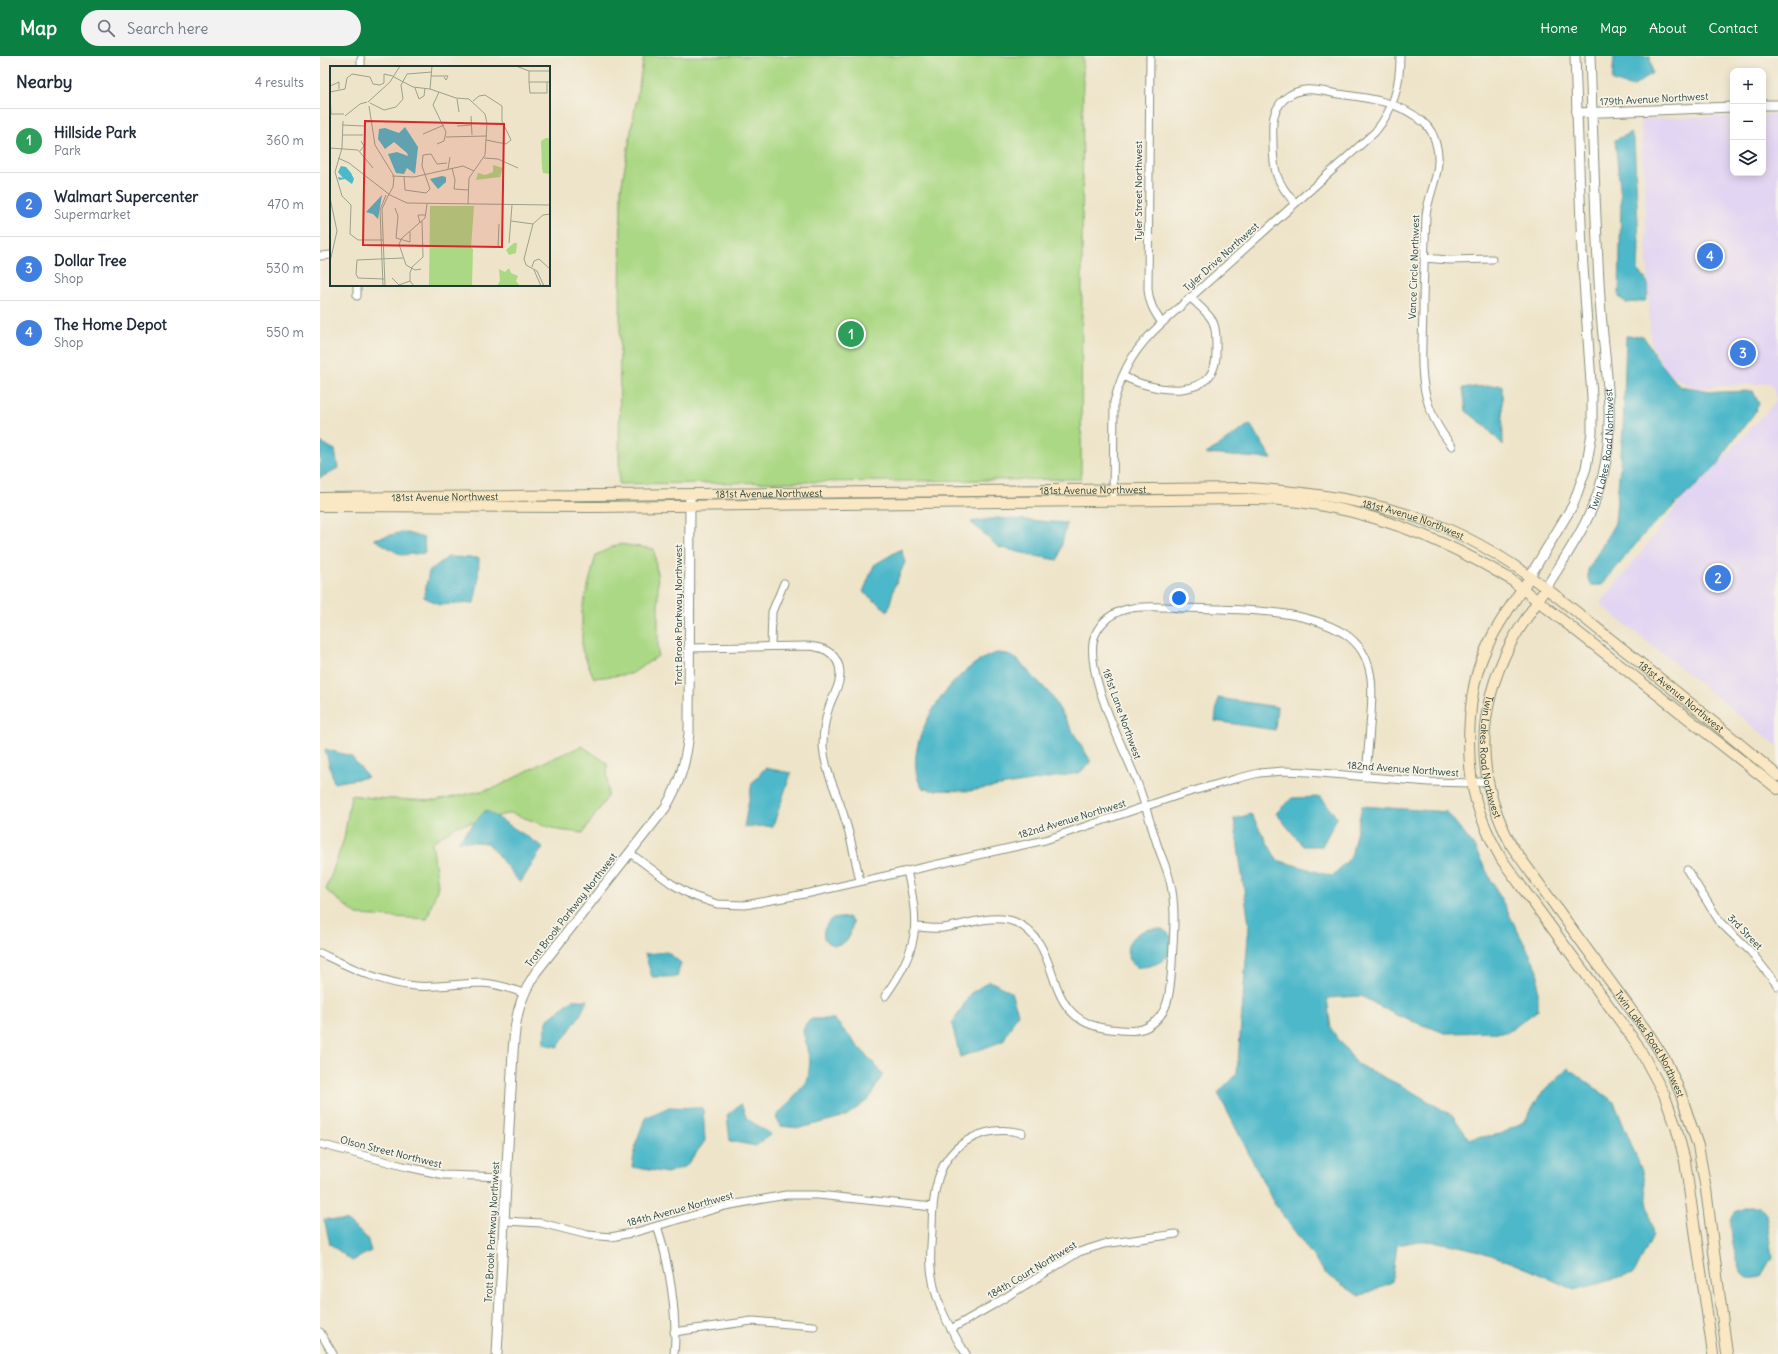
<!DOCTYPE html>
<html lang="en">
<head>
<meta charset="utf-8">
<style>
	:root { --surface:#fff; --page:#f2f2f3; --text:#1f2937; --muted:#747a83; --line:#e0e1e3; --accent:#0b8043 }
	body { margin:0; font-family:Delius,sans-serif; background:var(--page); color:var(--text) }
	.controls { position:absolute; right:12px; top:12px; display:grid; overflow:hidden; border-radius:8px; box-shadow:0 2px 10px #0003 }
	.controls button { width:36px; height:36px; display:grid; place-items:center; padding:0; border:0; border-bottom:1px solid var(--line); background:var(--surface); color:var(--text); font:20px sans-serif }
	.you { position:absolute; left:859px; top:542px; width:14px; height:14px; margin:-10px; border:3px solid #fff; border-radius:50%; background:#1a73e8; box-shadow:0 0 0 6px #1a73e833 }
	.badge { display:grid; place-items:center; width:26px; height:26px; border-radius:50%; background:var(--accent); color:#fff; font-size:13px; font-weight:700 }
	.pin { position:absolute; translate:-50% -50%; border:2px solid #fff; box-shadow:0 1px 4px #0006 }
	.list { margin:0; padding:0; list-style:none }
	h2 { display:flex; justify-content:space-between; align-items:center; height:52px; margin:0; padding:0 16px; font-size:17px }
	h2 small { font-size:13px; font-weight:400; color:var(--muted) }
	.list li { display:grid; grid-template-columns:26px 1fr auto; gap:12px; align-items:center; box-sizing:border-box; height:64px; padding:0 16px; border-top:1px solid var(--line) }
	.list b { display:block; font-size:15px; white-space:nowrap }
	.list p { margin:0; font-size:13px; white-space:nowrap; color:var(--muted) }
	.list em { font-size:13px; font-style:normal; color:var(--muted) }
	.icon { flex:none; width:22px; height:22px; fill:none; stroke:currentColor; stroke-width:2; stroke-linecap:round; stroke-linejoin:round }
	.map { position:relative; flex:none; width:1458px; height:1298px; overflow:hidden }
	header { display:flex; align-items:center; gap:24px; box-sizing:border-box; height:56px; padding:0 20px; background:var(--accent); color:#fff }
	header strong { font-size:19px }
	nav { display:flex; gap:22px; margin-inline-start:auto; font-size:14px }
	.search { width:280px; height:36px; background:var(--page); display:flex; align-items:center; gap:10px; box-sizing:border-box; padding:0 14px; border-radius:22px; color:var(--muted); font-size:15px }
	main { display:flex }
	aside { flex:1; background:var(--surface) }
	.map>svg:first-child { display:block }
	.built { fill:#e2d4f3 }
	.green { fill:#abd884; stroke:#658a5c }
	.water { fill:#4db8c9; stroke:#367a7e }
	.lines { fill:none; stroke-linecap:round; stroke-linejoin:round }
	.minor-casing { stroke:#86907e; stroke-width:9 }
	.tertiary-casing { stroke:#86907e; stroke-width:11 }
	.secondary-casing { stroke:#86907e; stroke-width:12 }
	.minor { stroke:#fff; stroke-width:7 }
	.tertiary { stroke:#fff; stroke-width:9 }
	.secondary { stroke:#fae7c3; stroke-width:10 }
	.labels { text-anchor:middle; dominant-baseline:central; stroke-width:3.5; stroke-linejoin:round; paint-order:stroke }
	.street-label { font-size:10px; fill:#1f3d34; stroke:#f7f3e8 }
	.inset-road { fill:none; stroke:#9ba18d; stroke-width:1 }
	.view { fill:#d62828; fill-opacity:0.15; stroke:#d62828; stroke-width:2 }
	.inset-edge { fill:none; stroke:#1f3d34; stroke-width:2 }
</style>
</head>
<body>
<header>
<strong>Map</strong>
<div class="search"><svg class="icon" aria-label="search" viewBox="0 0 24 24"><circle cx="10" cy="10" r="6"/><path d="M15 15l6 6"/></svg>Search here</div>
<nav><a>Home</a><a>Map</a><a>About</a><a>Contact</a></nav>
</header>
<main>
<aside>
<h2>Nearby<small>4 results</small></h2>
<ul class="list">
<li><span class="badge" style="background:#2e9e5b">1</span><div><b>Hillside Park</b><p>Park</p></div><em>360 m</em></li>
<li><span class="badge" style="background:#3f7fe0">2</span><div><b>Walmart Supercenter</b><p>Supermarket</p></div><em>470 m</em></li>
<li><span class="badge" style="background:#3f7fe0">3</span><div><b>Dollar Tree</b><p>Shop</p></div><em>530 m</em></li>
<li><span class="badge" style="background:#3f7fe0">4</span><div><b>The Home Depot</b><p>Shop</p></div><em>550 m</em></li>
</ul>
</aside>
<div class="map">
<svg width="1458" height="1298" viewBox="0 0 1458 1298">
	<rect width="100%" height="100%" fill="#f7f3e8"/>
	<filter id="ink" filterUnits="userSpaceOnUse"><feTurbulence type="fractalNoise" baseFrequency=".025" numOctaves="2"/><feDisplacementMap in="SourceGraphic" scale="8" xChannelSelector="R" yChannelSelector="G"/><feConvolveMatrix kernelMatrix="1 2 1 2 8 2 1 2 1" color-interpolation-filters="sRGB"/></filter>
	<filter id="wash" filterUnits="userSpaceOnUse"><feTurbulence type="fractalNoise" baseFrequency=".012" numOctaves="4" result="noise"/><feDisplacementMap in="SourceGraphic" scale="16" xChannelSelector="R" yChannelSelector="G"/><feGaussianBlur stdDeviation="0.9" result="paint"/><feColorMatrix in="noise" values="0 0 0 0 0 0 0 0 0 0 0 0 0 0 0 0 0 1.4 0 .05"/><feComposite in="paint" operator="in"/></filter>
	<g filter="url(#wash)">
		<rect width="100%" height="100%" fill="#eee4c9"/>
		<path class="built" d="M 1458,58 L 1458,690 L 1280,548 L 1361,445 L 1457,345 L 1451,327 L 1374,332 L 1349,318 L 1331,289 L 1321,63 L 1413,60 L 1413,117 L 1443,117 L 1443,59 Z"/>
		<g class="green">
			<path d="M 324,0 L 763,0 L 761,423 L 299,428 L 301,133 Z"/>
			<path d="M 299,488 L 334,493 L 338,526 L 338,600 L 311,618 L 274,622 L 262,594 L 262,554 L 276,499 Z"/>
			<path d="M 262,690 L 287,707 L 288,740 L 263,777 L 238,774 L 191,757 L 137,770 L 112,786 L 118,830 L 107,863 L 37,859 L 6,834 L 24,783 L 31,739 L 53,742 L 115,745 L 175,732 L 222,707 Z"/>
		</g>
		<g class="water">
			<path d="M 1294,0 L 1330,0 L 1332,17 L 1313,31 L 1292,25 Z"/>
			<path d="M 1310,77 L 1314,84 L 1319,189 L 1318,214 C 1328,225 1332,231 1325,245 L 1306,247 L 1299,241 L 1301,142 L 1295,84 Z"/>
			<path d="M 1306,280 L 1323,280 L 1339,305 L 1359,330 L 1397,336 L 1433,335 L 1439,348 L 1433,359 L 1407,392 L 1398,409 L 1325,477 L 1282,529 L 1271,529 L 1268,522 L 1268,514 L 1295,467 L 1303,374 Z"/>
			<path d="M 1182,329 L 1183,389 L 1163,368 L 1146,355 L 1143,332 Z"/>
			<path d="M 930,368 L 952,403 L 886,398 Z"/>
			<path d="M 0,386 L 15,394 L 18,412 L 0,422 Z"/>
			<path d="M 677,462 L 747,467 L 738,504 L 715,500 L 678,491 L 651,466 Z"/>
			<path d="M 83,476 L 104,482 L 105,497 L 81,499 L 54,483 Z"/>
			<path d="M 581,493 L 585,506 L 574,532 L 568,555 L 543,536 L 554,509 Z"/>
			<path d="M 128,501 L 159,502 L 158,527 L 154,547 L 119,549 L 104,541 L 109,515 Z"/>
			<path d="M 677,597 L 687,598 L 698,604 L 731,639 L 770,704 L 770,708 L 759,717 L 650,735 L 611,734 L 602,732 C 576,689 634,608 677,597 Z"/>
			<path d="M 898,642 L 957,651 L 955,674 L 895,665 Z"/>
			<path d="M 5,693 L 31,700 L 48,721 L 14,727 Z"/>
			<path d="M 445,712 L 471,717 L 453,770 L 424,771 L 432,727 Z"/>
			<path d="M 1001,741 L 1017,762 L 1002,790 L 983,790 L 956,757 L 972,742 Z"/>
			<path d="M 1042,750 L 1127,756 L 1153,789 L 1218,914 L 1218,954 L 1188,976 L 1125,977 L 1078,960 L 1041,940 L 1007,942 L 1011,973 L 1037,1008 L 1086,1032 L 1133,1060 L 1149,1083 L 1181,1078 L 1205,1065 L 1220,1039 L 1248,1012 L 1294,1046 L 1322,1115 L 1333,1179 L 1314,1218 L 1254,1234 C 1207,1212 1160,1190 1107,1185 C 1098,1184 1086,1188 1077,1189 L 1072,1226 L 1039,1240 L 1005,1217 L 954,1147 L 898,1037 L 917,1017 L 929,868 L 914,763 L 931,758 L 957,804 L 1012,820 L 1031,801 Z"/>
			<path d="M 166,754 L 223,791 L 200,827 L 168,787 L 138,785 Z"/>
			<path d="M 528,861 L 533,867 C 531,872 531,878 528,882 C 521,896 489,888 511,863 Z"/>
			<path d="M 829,873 L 843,873 L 851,880 C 851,886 851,894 848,899 C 842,908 826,912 816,911 C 799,895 809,878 829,873 Z"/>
			<path d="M 347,896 L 361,907 L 357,921 L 332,921 L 325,898 Z"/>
			<path d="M 670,925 L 691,936 L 698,957 L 683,985 L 640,1001 L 632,968 L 651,937 Z"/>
			<path d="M 252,944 L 268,944 L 260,959 L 238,991 L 223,988 L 227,964 Z"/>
			<path d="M 492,963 L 514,963 L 562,1017 L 562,1020 L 548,1044 L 526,1060 L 480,1072 L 460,1070 L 456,1061 L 486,1027 L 488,1022 L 490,1006 L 483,975 L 486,967 Z"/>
			<path d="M 421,1048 L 427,1063 L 451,1078 L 436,1090 L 410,1085 L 407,1059 Z"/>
			<path d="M 349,1051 L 383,1052 L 385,1085 L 366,1110 L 347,1117 L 312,1111 L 316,1087 L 325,1062 Z"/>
			<path d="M 1428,1151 L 1440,1151 L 1446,1158 L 1452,1201 L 1441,1220 C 1436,1221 1429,1223 1425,1219 C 1416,1212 1410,1176 1411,1165 C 1412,1162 1414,1158 1415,1156 Z"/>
			<path d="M 4,1163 L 27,1165 L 47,1182 L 51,1195 L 32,1205 L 10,1188 Z"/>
		</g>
	</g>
	<g filter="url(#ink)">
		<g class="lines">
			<defs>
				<g id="minor">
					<path d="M 830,0 L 828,233 C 829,247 834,256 842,267"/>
					<path d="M 41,11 L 41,3"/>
					<path d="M 975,147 C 956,126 953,114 953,87 C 953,75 951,61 958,51 C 963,42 974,35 985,34 C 996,33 1007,36 1018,38 C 1047,42 1079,45 1103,66 C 1111,72 1115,82 1117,92 C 1122,115 1109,136 1106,159 C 1105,191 1103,222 1103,254 C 1102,308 1095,345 1132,390"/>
					<path d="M 0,200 L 11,199"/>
					<path d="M 1104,202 L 1129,204 L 1172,203"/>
					<path d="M 37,229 L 37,240"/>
					<path d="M 803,320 C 833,336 898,347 896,295 C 896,285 897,273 892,264 C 887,256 878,249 871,242"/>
					<path d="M 793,444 L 794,346 C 803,311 816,291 842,267 L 1055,76 C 1074,53 1080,29 1080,0"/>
					<path d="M 451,590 L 452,556 L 464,527"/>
					<path d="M 368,592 L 488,590 C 502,591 514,595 519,610 C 523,625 514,637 509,651 C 505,663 503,677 503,690 C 505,716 517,736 524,760 C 531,781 535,803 540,825"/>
					<path d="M 310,797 L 352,828 L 373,840 L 397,848 L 425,849 L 490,837 L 725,784 L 859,739 L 915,723 L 939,717 L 964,715 L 988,716 L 1109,726 L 1152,727 L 1167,725"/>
					<path d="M 1367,814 L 1400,866 L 1411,877 L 1431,896 L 1458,930"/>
					<path d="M 595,871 C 605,871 614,873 623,872 C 646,869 674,857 695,866 C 747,889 717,965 790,973 C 803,974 817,977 829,970 C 851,957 850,931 852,909 C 853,881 857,853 850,825 C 847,812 841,800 837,788 C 830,766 824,744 816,723 C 803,691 762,612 775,579 C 791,543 833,551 865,552 C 913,554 983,551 1025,578 C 1057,599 1053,637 1050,670 C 1049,687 1047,704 1046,721"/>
					<path d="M 0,897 C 30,911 61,927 95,930 C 117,932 139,927 162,927 C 176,928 190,932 203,937"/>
					<path d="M 565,940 C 599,892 600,870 587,815"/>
					<path d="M 0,1088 L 83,1110 L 124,1119 L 187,1121"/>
					<path d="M 185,1165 L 221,1167 L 268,1179 L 291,1181 L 316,1176 L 405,1150 L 466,1139 L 498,1139 L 613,1151"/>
					<path d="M 337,1170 C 349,1206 358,1260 354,1298"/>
					<path d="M 631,1273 L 673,1249 L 759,1196 L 784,1188 L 856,1178"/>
					<path d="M 0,1276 L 13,1298"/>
					<path d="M 354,1276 L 432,1265 L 494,1270"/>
					<path d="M 646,1298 C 631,1274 616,1249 612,1220 C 609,1205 611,1190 612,1175 C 612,1157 613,1140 618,1123 C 629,1086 665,1068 702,1077"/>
				</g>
				<g id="tertiary">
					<path d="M 1443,49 L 1458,49"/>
					<path d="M 1256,57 L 1413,51"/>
					<path d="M 1210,520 L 1253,449 L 1266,412 L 1272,377 L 1272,341 L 1262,196 L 1255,0"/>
					<path id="s1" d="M 1226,532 C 1248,496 1274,461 1283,419 C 1297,361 1283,300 1280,242 C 1275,161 1273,81 1270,0"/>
					<path d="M 177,1298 L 193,996 C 195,964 198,944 216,916 L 345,752 C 360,728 366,705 369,677 L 370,438"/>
				</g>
				<g id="secondary">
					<path id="s2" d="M 0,442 L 926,432 C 992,436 1056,445 1118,469 C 1183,495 1236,539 1289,582 C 1346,627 1402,673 1458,720"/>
					<path d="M 0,450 L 275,451 L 926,443 C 941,443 957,443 972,445 C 1049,454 1124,483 1190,523 L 1458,733"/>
					<path d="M 1206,527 C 1191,550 1174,573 1164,598 C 1147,636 1145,705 1156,745 C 1162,766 1171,785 1182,804 L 1317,988 L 1344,1038 L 1356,1071 L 1365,1105 L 1393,1298"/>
					<path id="s3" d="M 1222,538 C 1212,555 1200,570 1191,587 C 1155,656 1155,724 1193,792 L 1328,977 L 1346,1005 L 1360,1036 L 1378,1090 L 1386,1133 L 1407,1298"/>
				</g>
			</defs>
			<use href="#minor" class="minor-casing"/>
			<use href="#tertiary" class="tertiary-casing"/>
			<use href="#secondary" class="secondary-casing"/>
			<use href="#minor" class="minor"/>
			<use href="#tertiary" class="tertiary"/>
			<use href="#secondary" class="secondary"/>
		</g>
	</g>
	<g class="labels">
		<g class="street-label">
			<text transform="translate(1334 43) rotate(-3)">179th Avenue Northwest</text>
			<text transform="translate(818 135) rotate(-90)">Tyler Street Northwest</text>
			<text transform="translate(901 201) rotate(-42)">Tyler Drive Northwest</text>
			<text transform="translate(1094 211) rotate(-88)">Vance Circle Northwest</text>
			<text stroke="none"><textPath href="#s1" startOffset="152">Twin Lakes Road Northwest</textPath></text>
			<text stroke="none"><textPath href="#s2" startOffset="773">181st Avenue Northwest</textPath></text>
			<text stroke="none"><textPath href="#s2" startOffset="449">181st Avenue Northwest</textPath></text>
			<text stroke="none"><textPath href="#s2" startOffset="125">181st Avenue Northwest</textPath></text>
			<text stroke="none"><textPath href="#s2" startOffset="1097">181st Avenue Northwest</textPath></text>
			<text transform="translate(358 559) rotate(-90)">Trott Brook Parkway Northwest</text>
			<text stroke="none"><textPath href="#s2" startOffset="1421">181st Avenue Northwest</textPath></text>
			<text transform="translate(802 658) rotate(70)">181st Lane Northwest</text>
			<text stroke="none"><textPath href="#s3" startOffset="177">Twin Lakes Road Northwest</textPath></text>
			<text transform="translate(1083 713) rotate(4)">182nd Avenue Northwest</text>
			<text transform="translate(752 763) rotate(-17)">182nd Avenue Northwest</text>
			<text transform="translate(251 854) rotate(-52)">Trott Brook Parkway Northwest</text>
			<text transform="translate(1425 876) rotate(46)">3rd Street</text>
			<text stroke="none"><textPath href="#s3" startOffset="512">Twin Lakes Road Northwest</textPath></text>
			<text transform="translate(71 1096) rotate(14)">Olson Street Northwest</text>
			<text transform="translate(360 1153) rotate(-15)">184th Avenue Northwest</text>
			<text transform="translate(172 1176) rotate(-87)">Trott Brook Parkway Northwest</text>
			<text transform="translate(712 1214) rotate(-31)">184th Court Northwest</text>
		</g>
	</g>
	<g transform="translate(10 10)">
		<rect width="220" height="220" fill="#eee4c9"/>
		<path d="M 216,72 L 220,72 L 220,108 L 213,107 L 212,102 L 211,75 ZM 163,99 L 173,102 L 170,111 L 146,114 L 148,107 L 155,109 L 163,106 ZM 100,140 L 144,140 L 141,182 L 143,183 L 142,220 L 99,220 ZM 184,177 L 187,177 L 186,187 L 179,189 L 176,184 ZM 179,202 L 181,207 L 188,210 L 186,215 L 190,220 L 167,220 L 170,215 L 169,203 L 175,206 Z" fill="#abd884"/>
		<path d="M 75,61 L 88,81 L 85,108 L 77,102 L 74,108 L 66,107 L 58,88 L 67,86 L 78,90 L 77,87 L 64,76 L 55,83 L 48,73 L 49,63 L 55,62 L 69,67 ZM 11,100 L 16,101 L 21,107 L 24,113 L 22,118 L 15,113 L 9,114 L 8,111 L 13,112 L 8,106 ZM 112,110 L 116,111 L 116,116 L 108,123 L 100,113 ZM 52,129 L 48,153 L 43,148 L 36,146 Z" fill="#4db8c9"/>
		<path class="inset-road" d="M 186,0 L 199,5 L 220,5M 199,5 L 199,16 L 220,16M 101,10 L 118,10 L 116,14 L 114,11M 64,11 L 83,21 L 100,23 L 126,32 L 139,33 L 155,48 L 157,57 L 155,89 L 139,112 L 138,138M 199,16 L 200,27 L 217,27 L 217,16M 0,20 L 9,16 L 9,23M 85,22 L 89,33 L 94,30 L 95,22M 15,23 L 17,12 L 22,8 L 40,11 L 43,18 L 50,19 L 54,17 L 54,8 L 63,10M 100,23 L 102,0M 0,25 L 1,48M 0,26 L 15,23M 127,33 L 129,46M 143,35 L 149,30 L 155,29 L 172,40 L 172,55 L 181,74 L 176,78 L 156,74M 38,36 L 60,16 L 70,0M 40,37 L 54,44 L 66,41 L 73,33 L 71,19 L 77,8 L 102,6M 39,40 L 45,79 L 64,110 L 63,121 L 58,130M 0,48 L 14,48M 15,50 L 30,38 L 37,36M 141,50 L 142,69M 12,59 L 34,60M 127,60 L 141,59M 93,68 L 114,59M 12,69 L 33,69M 116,71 L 157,70M 107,78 L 114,75 L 116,66 L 103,39 L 109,26M 0,82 L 28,84 L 43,102M 12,82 L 5,106 L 12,130 L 21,139 L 20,168 L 28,174 L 53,174M 12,82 L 13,55M 30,85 L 34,80 L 31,75M 8,92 L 19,97 L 60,129 L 77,137 L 220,139M 154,92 L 168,93 L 188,102M 122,102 L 125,114 L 124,123 L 138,124M 118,103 L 120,91M 62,110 L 84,111 L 133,100 L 144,105M 74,111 L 75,124 L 96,127 L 100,123 L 92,100 L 93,89 L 101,88 L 107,98 L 117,97M 0,132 L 7,165 L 0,196M 65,142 L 68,150 L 66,172 L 80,176 L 80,166M 181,155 L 203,158M 90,157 L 88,149 L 96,149M 179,177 L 182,139M 168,181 L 169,158M 202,201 L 204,195 L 209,193 L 220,203M 91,203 L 85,204 L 76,199 L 69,178 L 72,172 L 95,152 L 97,138M 204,204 L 211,220M 62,212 L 69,219 L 80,215M 54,213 L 28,212 L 26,208 L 27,194 L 73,192M 53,220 L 50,144 L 56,129M 55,220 L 52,143 L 58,130M 84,220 L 80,215 L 80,207 L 82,201 L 93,191 L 92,155M 214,220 L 207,205 L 196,199 L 194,193 L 203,158 L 213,149 L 220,148"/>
		<path class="view" d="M 35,55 L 174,58 L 172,181 L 33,179 Z"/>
		<rect width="220" height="220" class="inset-edge"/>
	</g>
</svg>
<div class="controls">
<button>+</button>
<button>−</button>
<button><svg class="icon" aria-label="layers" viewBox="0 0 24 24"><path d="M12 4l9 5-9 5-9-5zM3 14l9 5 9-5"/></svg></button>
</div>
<div class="you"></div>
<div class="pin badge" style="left:531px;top:278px;background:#2e9e5b">1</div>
<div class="pin badge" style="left:1398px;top:522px;background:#3f7fe0">2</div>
<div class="pin badge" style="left:1423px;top:297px;background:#3f7fe0">3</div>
<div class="pin badge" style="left:1390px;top:200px;background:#3f7fe0">4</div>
</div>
</main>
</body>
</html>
